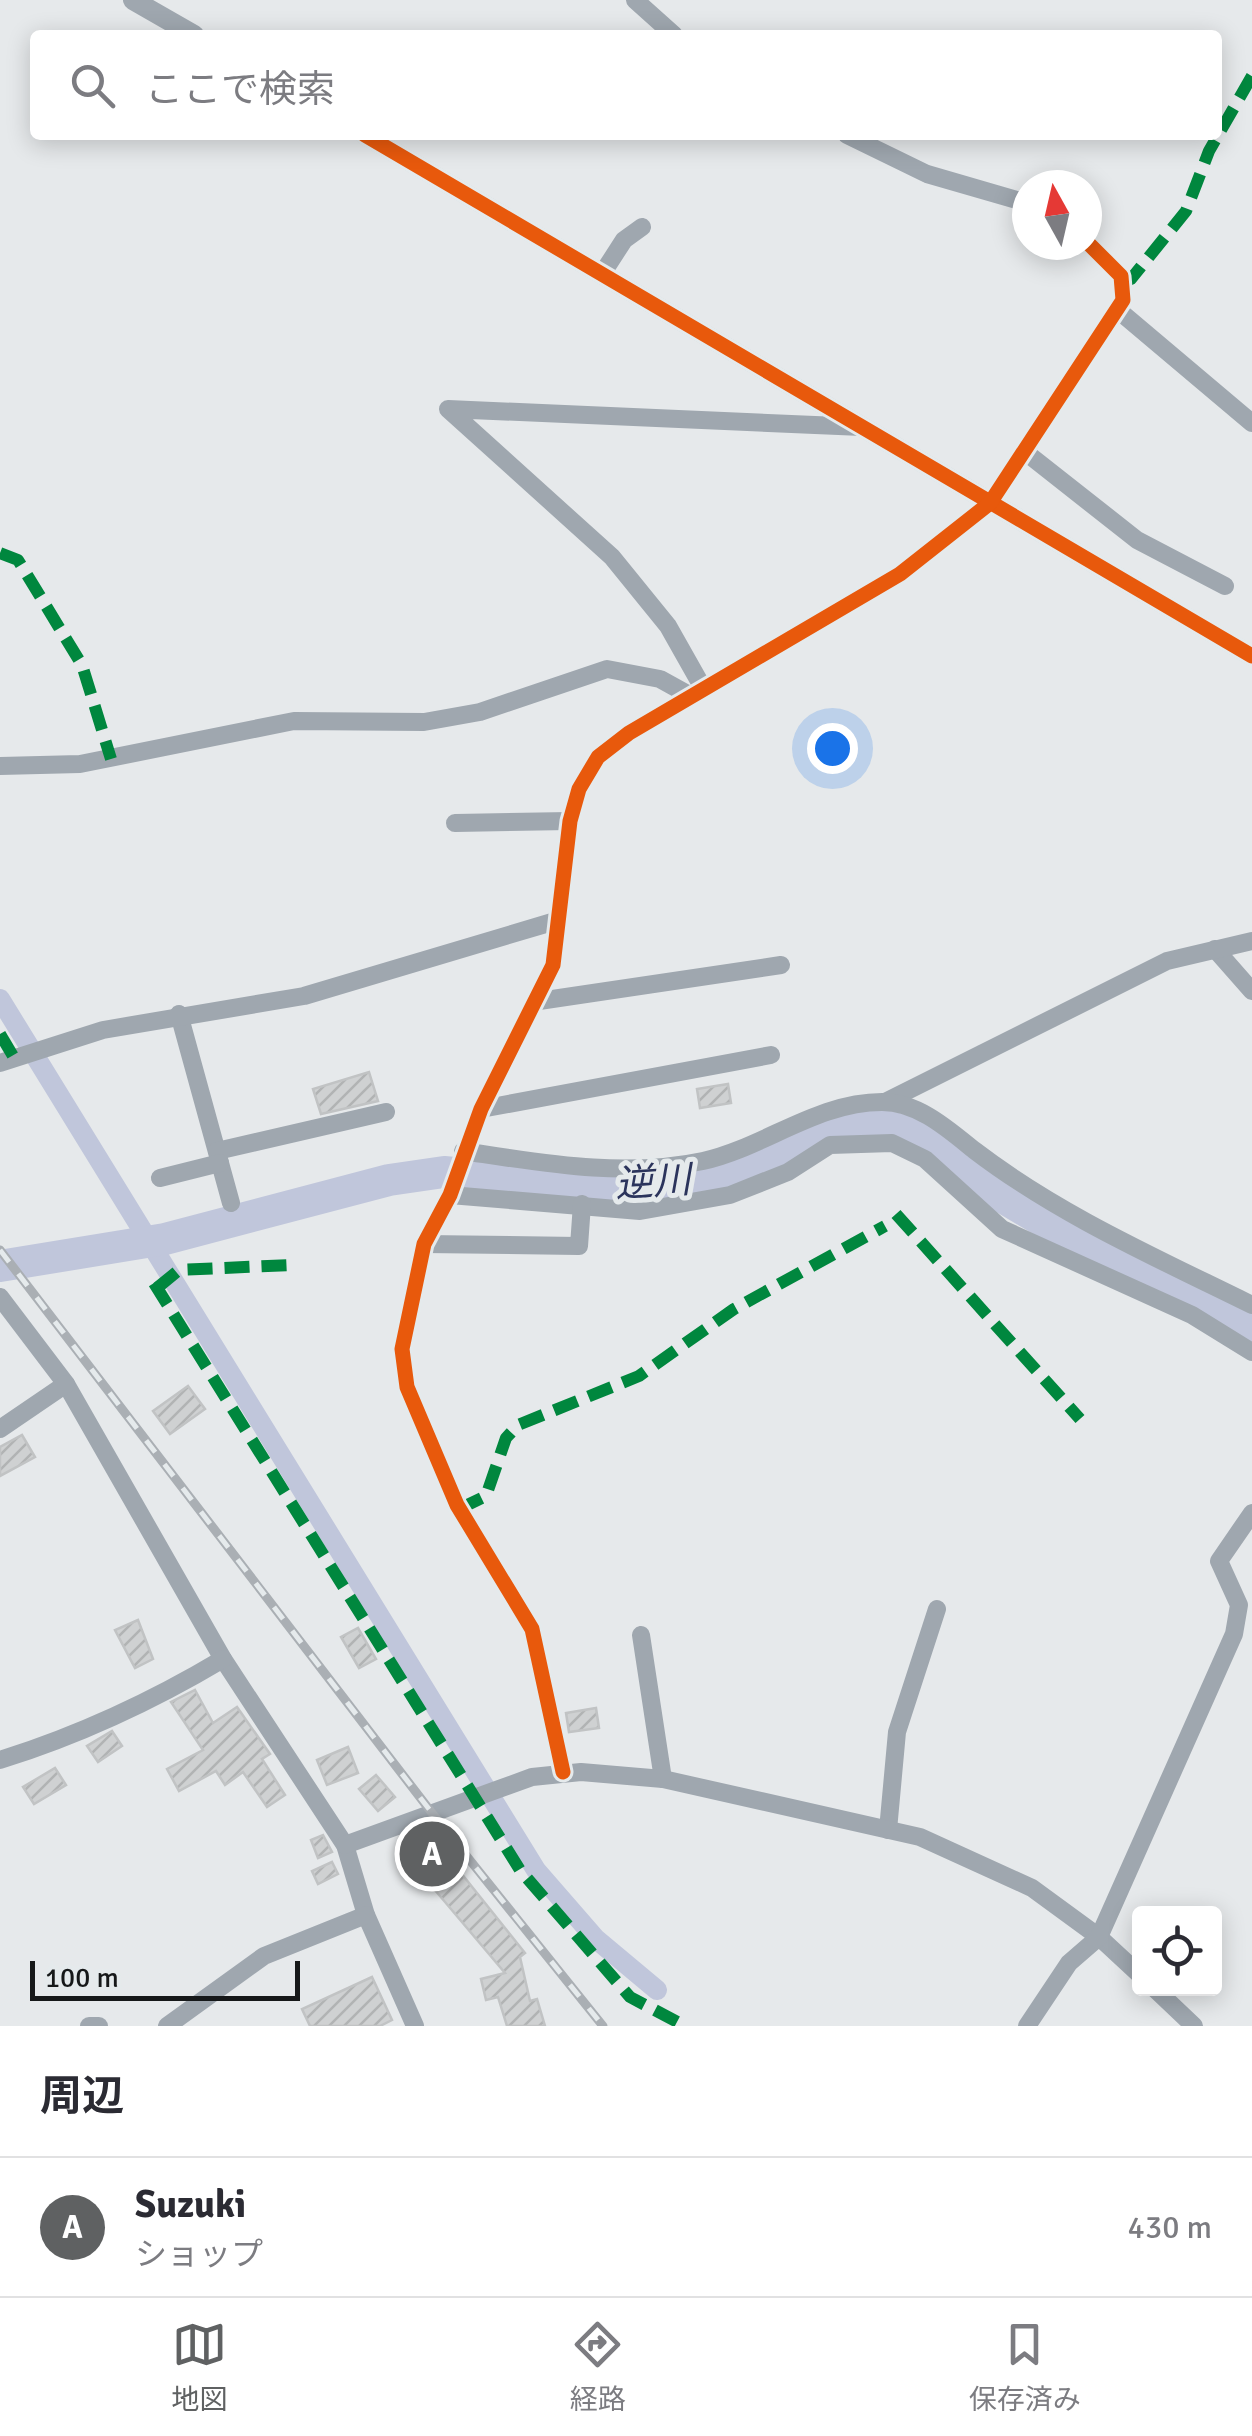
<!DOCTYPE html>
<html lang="ja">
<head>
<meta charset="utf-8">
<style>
	:root { --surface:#fff; --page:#f2f2f3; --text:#2b2b33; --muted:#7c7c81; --line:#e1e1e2; --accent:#5f6162 }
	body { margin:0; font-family:Signika,"Noto Sans JP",sans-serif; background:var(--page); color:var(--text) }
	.controls { position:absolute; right:30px; bottom:30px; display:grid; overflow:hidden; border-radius:10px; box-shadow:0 5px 25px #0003 }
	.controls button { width:90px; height:90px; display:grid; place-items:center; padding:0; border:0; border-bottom:2px solid var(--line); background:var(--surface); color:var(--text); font:50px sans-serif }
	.compass { position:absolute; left:1012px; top:170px; width:90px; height:90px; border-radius:50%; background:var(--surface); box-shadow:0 5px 25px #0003; rotate:352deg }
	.scale { position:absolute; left:30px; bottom:25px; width:270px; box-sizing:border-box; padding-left:10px; border:5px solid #161819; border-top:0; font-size:28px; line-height:35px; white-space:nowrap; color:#161819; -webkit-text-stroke:8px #e5eaec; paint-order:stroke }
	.you { position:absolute; left:832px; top:748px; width:35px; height:35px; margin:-25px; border:8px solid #fff; border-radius:50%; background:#1a73e8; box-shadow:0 0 0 15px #1a73e833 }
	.badge { display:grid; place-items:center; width:65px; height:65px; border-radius:50%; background:var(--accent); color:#fff; font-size:32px; font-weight:700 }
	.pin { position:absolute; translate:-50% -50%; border:5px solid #fff; box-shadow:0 2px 10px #0006 }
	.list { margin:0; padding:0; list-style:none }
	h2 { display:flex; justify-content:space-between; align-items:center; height:130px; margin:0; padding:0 40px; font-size:42px }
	h2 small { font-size:32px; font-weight:400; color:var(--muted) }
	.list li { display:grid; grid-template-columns:65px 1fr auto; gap:30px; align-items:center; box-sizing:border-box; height:140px; padding:0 40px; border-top:2px solid var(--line) }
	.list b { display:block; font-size:38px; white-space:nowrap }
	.list p { margin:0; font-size:32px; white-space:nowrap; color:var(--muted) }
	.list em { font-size:32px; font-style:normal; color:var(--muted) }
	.icon { flex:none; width:55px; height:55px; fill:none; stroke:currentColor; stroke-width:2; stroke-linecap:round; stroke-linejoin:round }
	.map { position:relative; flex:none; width:1252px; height:2026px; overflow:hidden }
	.search { position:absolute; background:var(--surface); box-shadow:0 5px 25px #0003; left:30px; right:30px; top:30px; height:110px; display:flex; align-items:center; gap:25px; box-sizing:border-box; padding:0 35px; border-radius:10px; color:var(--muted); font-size:38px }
	.sheet { height:270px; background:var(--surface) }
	nav { display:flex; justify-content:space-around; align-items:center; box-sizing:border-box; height:140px; border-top:2px solid var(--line); background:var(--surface); font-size:28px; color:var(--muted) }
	nav a { display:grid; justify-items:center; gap:5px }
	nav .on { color:var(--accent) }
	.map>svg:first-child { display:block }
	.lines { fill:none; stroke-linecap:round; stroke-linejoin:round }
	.canal { stroke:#c0c6db; stroke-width:20 }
	.river { stroke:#c0c6db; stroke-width:32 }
	.building { fill:url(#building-hatch); stroke:#c1c3c4; stroke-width:2.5 }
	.minor { stroke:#9fa7af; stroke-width:18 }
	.tertiary { stroke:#9fa7af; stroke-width:20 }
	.rail-casing { stroke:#aaafb4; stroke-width:9 }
	.rail { stroke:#e5eaec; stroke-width:5; stroke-dasharray:15; stroke-linecap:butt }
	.quiet { stroke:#00873e; stroke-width:12; stroke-dasharray:25 12; stroke-linecap:butt }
	.cycleway-casing { stroke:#e5eaec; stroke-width:21 }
	.cycleway { stroke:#e8590c; stroke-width:15 }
	.labels { text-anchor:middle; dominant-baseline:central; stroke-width:10; stroke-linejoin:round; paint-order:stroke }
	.water-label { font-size:38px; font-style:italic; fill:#2b345c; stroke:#e5eaec }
</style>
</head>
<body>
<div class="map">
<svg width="1252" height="2026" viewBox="0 0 1252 2026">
	<defs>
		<pattern id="building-hatch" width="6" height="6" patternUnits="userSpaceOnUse" patternTransform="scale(2.5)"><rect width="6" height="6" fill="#cfd1d2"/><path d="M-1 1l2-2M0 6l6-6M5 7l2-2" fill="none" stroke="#b1b3b4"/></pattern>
	</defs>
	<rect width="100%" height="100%" fill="#e6e9eb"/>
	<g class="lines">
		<path class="canal" d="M 0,999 L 536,1870 L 596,1939 L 657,1990"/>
		<path class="river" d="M 0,1266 L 165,1239 L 389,1180 L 444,1172 L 637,1190 L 722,1176 L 835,1130 L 875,1123 L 929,1138 L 994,1192 L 1068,1236 L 1252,1329"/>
	</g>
	<g class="building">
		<path d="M 369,1072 L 378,1101 L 321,1114 L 313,1089 Z"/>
		<path d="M 728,1084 L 731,1103 L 700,1108 L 697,1089 Z"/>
		<path d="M 188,1386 L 205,1409 L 170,1434 L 153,1411 Z"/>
		<path d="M 22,1435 L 35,1457 L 0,1476 L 0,1447 Z"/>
		<path d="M 138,1620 L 153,1659 L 135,1668 L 115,1630 Z"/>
		<path d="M 358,1628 L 376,1659 L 359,1668 L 341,1637 Z"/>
		<path d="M 195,1690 L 213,1723 L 237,1707 L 270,1754 L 262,1759 L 285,1795 L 267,1807 L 243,1772 L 225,1785 L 216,1771 L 179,1791 L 167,1769 L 203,1750 L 171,1702 Z"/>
		<path d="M 596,1708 L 599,1728 L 569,1732 L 566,1713 Z"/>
		<path d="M 112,1731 L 122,1746 L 98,1762 L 87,1746 Z"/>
		<path d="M 348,1747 L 358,1773 L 327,1785 L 317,1760 Z"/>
		<path d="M 55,1768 L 66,1785 L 34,1804 L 23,1787 Z"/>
		<path d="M 376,1775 L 395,1797 L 378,1811 L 359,1789 Z"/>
		<path d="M 323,1835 L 332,1852 L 318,1858 L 311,1840 Z"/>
		<path d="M 433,1838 L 525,1953 L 520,1957 L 530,2001 L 537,1999 L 545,2026 L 507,2026 L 498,1997 L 486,2000 L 481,1979 L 505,1973 L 434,1889 L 442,1882 L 418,1849 Z"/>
		<path d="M 332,1862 L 338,1874 L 318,1884 L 312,1871 Z"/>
		<path d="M 372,1977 L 392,2020 L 380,2026 L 310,2026 L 302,2009 Z"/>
	</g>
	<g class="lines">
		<g class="minor">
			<path d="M 635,0 L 674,35"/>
			<path d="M 847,135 L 927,174 L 1027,203"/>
			<path d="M 602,274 L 624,240 L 642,227"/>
			<path d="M 1118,310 L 1252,423"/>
			<path d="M 1024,451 L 1137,540 L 1225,586"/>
			<path d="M 703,688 L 668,626 L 612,557 L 448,409 L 862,427"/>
			<path d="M 0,766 L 80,764 L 294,721 L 424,722 L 480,712 L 607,669 L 660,679 L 689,695"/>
			<path d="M 455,823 L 570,821"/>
			<path d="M 1215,949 L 1252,991"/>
			<path d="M 539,1001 L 781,965"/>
			<path d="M 179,1014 L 231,1203"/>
			<path d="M 0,1063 L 103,1030 L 304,996 L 559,920"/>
			<path d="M 885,1102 L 1167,961 L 1252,941"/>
			<path d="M 481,1109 L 771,1055"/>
			<path d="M 217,1151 L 386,1112"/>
			<path d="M 463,1151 C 543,1163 623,1178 703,1161 C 765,1147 817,1102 882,1102 C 918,1102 948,1129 974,1150 C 1059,1215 1157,1258 1252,1305"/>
			<path d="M 160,1178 L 220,1163"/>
			<path d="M 450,1195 L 640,1211 L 730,1195 L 788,1172 L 830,1145 L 892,1143 L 925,1159 L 1002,1229 L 1192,1315 L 1252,1352"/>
			<path d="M 424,1244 L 579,1246 L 582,1204"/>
			<path d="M 0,1297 L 66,1384 L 223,1659 L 345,1845 L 366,1915 L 415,2026"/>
			<path d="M 0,1429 L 66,1384"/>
			<path d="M 641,1635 L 663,1779"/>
			<path d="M 0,1760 C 80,1735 151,1702 223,1659"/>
			<path d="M 563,1772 L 532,1629 L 457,1505 L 407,1387 L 402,1349 L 424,1244 L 450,1195 L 481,1109 L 553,965 L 570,821 L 579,789 L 598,757 L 629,733 L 900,574 L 990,503 L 1123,300 L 1121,276 L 1087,242"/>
			<path d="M 888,1830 L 897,1732 L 937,1609"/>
			<path d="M 345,1845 L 532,1777 L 581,1772 L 663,1779 L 920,1837 L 1032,1888 L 1099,1937 L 1140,1975"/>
			<path d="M 1154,1988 L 1194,2026"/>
			<path d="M 89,2026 L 99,2026"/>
			<path d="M 167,2026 L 264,1956 L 366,1915"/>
			<path d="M 1027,2026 L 1069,1963 L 1099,1937 L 1234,1634 L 1239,1605 L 1219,1561 L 1252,1513"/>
		</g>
		<g class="tertiary">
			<path d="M 133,0 L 194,35"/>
			<path d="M 365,135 L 1252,656"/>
		</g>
		<defs>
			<path id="rail" d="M 0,1250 L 432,1813 L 603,2026"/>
		</defs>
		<use href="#rail" class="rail-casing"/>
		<use href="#rail" class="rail"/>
		<g class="quiet">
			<path d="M 1123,283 L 1131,279 L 1186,211 L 1209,151 L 1252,76"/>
			<path d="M 0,553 L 18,560 L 82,665 L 111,759"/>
			<path d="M 0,1034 L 13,1056"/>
			<path d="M 896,1214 L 1080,1419"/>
			<path d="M 154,1283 L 520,1870 L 630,1997 L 685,2026"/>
			<path d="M 157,1288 L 179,1270 L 290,1265"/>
			<path d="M 459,1509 L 486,1496 L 506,1438 L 518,1425 L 639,1376 L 734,1309 L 885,1226"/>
		</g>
		<defs>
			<g id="cycleway">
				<path d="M 365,135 L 1252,656"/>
				<path d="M 563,1772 L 532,1629 L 457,1505 L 407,1387 L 402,1349 L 424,1244 L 450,1195 L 481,1109 L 553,965 L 570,821 L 579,789 L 598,757 L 629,733 L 900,574 L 990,503 L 1123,300 L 1121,276 L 1087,242"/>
			</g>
		</defs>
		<use href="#cycleway" class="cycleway-casing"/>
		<use href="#cycleway" class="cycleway"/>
	</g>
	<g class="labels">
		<g class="water-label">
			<text transform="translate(653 1182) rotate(-4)">逆川</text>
		</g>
	</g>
</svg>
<div class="controls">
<button><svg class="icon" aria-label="locate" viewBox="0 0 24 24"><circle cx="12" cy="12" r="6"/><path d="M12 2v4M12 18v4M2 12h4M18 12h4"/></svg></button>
</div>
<svg class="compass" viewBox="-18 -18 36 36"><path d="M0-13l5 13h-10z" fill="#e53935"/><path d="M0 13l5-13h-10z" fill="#7c7c81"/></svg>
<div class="scale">100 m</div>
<div class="you"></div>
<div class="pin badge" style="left:432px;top:1854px">A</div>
<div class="search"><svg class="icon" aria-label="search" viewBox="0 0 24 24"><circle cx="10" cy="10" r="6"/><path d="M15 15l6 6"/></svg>ここで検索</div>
</div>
<section class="sheet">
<h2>周辺<small></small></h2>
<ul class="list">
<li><span class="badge">A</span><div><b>Suzuki</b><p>ショップ</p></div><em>430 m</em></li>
</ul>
</section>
<nav>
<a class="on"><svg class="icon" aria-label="map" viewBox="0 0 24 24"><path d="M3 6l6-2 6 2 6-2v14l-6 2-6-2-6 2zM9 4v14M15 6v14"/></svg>地図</a>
<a><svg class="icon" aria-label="directions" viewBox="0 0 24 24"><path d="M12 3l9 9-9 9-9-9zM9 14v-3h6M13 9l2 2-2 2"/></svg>経路</a>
<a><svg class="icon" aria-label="saved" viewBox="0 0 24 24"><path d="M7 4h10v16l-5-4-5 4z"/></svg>保存済み</a>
</nav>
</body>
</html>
